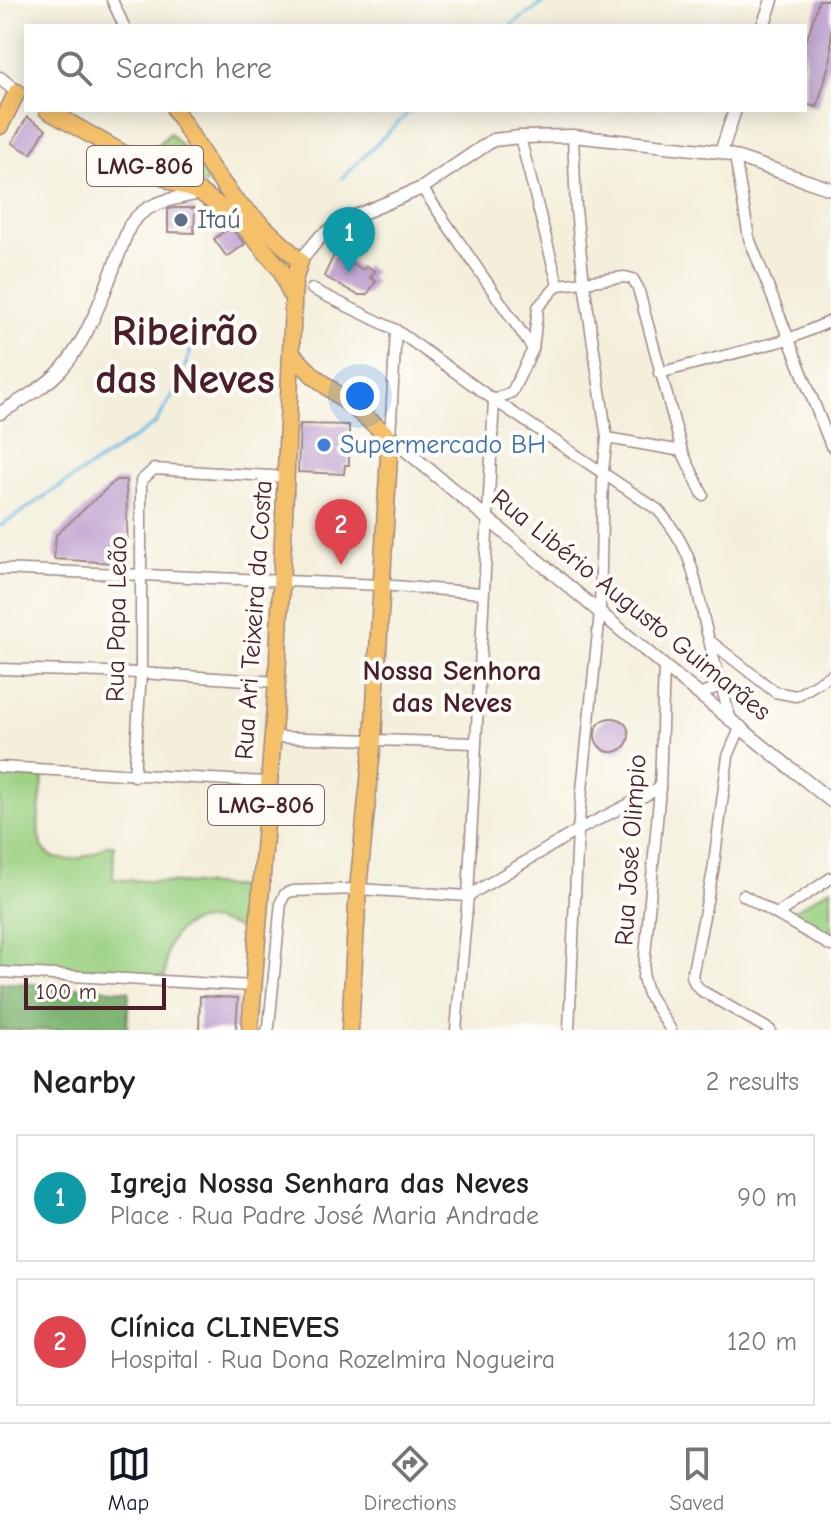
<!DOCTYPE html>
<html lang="en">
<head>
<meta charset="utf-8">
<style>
	:root { --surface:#fff; --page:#f2f2f2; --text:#222; --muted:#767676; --line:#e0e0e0; --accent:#111827 }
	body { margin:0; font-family:"Comic Neue",sans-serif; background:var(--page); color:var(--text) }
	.scale { position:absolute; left:24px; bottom:20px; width:142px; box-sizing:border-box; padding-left:8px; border:4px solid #4a1f2b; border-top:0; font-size:22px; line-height:28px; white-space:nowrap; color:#4a1f2b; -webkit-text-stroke:6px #fdfcf7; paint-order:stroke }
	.you { position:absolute; left:360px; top:396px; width:28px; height:28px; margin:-20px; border:6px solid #fff; border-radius:50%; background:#1a73e8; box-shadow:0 0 0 12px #1a73e833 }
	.badge { display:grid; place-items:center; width:52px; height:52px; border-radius:50%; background:var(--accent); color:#fff; font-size:26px; font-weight:700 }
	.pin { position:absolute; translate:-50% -66px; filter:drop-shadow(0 2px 4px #0008) }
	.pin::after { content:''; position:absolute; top:42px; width:28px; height:24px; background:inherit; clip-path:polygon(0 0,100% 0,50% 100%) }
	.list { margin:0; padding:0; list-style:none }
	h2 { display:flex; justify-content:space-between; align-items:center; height:104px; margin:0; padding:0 32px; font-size:34px }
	h2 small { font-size:26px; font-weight:400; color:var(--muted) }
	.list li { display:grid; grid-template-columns:52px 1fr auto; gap:24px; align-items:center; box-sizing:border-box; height:128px; margin:0 16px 16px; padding:0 16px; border:2px solid var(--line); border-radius:0px }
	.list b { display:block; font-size:30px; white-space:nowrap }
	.list p { margin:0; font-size:26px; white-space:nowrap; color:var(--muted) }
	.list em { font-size:26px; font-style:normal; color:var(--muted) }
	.icon { flex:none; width:44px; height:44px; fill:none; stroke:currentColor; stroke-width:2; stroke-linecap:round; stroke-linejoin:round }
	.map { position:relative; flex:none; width:831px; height:1030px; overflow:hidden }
	.search { position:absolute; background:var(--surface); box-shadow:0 4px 20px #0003; left:24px; right:24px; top:24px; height:88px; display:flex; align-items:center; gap:20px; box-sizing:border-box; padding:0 28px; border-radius:0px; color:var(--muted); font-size:30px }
	.sheet { height:392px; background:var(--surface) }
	nav { display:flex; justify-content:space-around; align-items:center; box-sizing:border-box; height:112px; border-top:2px solid var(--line); background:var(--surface); font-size:22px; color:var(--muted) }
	nav a { display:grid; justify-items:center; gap:4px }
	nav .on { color:var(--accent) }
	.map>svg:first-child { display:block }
	.green { fill:#9cd283; stroke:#737857; stroke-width:2 }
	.forest { fill:#7db471; stroke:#646a4e; stroke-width:2 }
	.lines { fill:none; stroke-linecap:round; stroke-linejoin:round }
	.stream { stroke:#6abae5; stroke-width:3 }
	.building { fill:#bb9ccd }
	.minor-casing { stroke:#9f8783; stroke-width:13 }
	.tertiary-casing { stroke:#9f8783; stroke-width:15 }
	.trunk-casing { stroke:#9f8783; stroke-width:19 }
	.minor { stroke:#fff; stroke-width:10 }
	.tertiary { stroke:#fff; stroke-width:12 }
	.trunk { stroke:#f4c16a; stroke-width:16 }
	.service-dot { fill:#5c6f8a; stroke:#fdfcf7; stroke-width:3 }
	.shop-dot { fill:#3f7fe0; stroke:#fdfcf7; stroke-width:3 }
	.labels { text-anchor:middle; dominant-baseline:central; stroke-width:8; stroke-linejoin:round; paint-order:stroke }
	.shield { fill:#fdfcf7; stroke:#806168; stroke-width:2 }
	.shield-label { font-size:24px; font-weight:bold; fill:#4a1f2b }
	.service-label { font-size:26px; fill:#4e5e75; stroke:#fdfcf7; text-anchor:start }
	.shop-label { font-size:26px; fill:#366cbe; stroke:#fdfcf7; text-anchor:start }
	.street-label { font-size:26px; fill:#4a1f2b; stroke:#fdfcf7 }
	.neighbourhood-label { font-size:28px; font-weight:bold; fill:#4a1f2b; stroke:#fdfcf7 }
	.town-label { font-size:42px; font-weight:bold; fill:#4a1f2b; stroke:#fdfcf7 }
</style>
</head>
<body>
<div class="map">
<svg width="831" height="1030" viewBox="0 0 831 1030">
	<rect width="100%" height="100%" fill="#fdfcf7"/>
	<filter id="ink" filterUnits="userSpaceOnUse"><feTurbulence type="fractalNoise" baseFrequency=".0125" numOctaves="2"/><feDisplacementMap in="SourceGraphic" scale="16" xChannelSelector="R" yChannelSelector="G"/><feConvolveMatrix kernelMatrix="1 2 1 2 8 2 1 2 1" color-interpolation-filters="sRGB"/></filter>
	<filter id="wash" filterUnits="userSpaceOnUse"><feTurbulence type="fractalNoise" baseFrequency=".006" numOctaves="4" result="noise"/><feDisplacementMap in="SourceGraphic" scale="32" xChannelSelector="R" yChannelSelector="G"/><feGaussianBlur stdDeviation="1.8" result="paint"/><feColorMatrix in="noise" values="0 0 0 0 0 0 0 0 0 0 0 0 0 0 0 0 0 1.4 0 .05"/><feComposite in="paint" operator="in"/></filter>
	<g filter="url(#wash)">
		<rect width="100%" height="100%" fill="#f4efdb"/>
		<g class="green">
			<path d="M 170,133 L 208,176 L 205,184 L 189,184 L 146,156 Z"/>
			<path d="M 0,774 L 43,778 C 42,796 36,819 39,836 C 45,871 87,861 106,845 L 114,845 L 113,879 L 243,887 L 241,930 C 213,915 179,914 167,951 C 165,958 166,969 165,977 L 0,962 Z"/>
			<path d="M 831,888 L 831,940 L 789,914 Z"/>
		</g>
		<path class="forest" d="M 0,982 L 129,991 L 127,1030 L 0,1030 Z"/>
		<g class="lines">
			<g class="stream">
				<path d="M 510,26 L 548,0"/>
				<path d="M 342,178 L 411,110"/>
				<path d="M 0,526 L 155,424 L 176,390 L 198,332"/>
			</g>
		</g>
		<g id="blocks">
			<g class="building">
				<path d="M 819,0 L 831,0 L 831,57 L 817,107 L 805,104 L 805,39 L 807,39 Z"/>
				<path d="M 27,117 L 46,129 L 31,154 L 12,143 Z"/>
				<path d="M 175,208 L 195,208 L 194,233 L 168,232 L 168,209 Z"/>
				<path d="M 230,227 L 245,244 L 227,257 L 214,239 Z"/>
				<path d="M 335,253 L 363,270 L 366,266 L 375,271 L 370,278 L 376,281 L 367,295 L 358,295 L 324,276 Z"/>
				<path d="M 300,424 L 349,425 L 349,465 L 345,465 L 344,474 L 298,472 Z"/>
				<path d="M 116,480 L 126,480 L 128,564 L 54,559 L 56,535 Z"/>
				<circle cx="612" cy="735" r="17"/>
				<path d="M 200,996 L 238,998 L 236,1030 L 199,1030 Z"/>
			</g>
		</g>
	</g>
	<g filter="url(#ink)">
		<use href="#blocks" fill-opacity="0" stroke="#9f8783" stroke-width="2"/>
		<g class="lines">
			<defs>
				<g id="minor">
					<path d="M 112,0 L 124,26"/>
					<path d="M 520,137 L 558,285"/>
					<path d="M 735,156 L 749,238 L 831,446"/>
					<path d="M 422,188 L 533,349"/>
					<path d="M 312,289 L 396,330 L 494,400 L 658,510 C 698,555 694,585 709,640 C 715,665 722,691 730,717"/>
					<path d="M 659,373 L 789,339 L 831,321"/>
					<path d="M 494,400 L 512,392 L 533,349 L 538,307 L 558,285 L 625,277 L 633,279 L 638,288 L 682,451 L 703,495"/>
					<path d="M 390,437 L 396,330"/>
					<path d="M 607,438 L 682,451"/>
					<path d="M 0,569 L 381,585 L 482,593"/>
					<path d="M 710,641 L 775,692 L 796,696 L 831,675"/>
					<path d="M 664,666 L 660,788 L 643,978 L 648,994 L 671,1030"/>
					<path d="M 0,669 L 141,673 L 277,682"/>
					<path d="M 701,695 L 720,685"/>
					<path d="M 741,726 L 728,756 L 713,871 L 692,976 L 695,984 L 702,991 L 770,1030"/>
					<path d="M 273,737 L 476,743"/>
					<path d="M 0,767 L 267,782"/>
					<path d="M 134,776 L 141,673 L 141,481 L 154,469 L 287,477"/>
					<path d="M 743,895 L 831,946"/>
					<path d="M 777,914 L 831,878"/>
					<path d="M 0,972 L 252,986"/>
					<path d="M 267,1030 L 269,1027 L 281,902 L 285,894 L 292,891 L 358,889 L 468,896 L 578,830 L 660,788"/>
					<path d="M 456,1030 L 468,896 L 494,400"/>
					<path d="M 569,1030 L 578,830 L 600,612 L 603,471 L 607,438 L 584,283 L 576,210 L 573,136"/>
				</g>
				<g id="tertiary">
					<path d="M 763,26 L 772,0"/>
					<path d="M 0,78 L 17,92"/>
					<path d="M 721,152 L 735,110"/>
					<path d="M 300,261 L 321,236 L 346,220 L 422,188 L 493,140 L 520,137 L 573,136 L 721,152 L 831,189"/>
					<path d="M 0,413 C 21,400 44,388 61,370 C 94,333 111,271 130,225 C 147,201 173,199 200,193"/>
					<path d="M 390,437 L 664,666 L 831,801"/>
				</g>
				<g id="trunk">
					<path d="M 47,110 L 175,183 L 201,193 L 239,220 L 281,270 L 291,295"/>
					<path d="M 175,110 L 211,168 L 234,199 L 300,261"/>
					<path d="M 0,126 L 17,92"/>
					<path d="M 292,354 L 313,375 L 390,437 L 373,740 L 358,889 L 350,1030"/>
					<path d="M 250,1030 L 277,682 L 294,281 L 300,261"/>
				</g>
			</defs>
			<use href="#minor" class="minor-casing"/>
			<use href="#tertiary" class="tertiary-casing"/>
			<use href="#trunk" class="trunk-casing"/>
			<use href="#minor" class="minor"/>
			<use href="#tertiary" class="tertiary"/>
			<use href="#trunk" class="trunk"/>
		</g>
	</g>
	<circle class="service-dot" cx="181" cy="220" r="8"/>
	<circle class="shop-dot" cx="324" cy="445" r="8"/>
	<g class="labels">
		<g class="shield">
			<rect x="87" y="146" width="116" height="40" rx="6"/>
			<rect x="208" y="785" width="116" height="40" rx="6"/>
		</g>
		<g class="shield-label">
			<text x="145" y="166">LMG-806</text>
			<text x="266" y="805">LMG-806</text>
		</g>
		<g class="service-label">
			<text x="197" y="220">Itaú</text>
		</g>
		<g class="shop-label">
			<text x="340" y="445">Supermercado BH</text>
		</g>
		<g class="street-label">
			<text transform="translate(631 605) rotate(39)">Rua Libério Augusto Guimarães</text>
			<text transform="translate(117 619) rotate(-89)">Rua Papa Leão</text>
			<text transform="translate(254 620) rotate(-86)">Rua Ari Teixeira da Costa</text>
			<text transform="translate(631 850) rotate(-86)">Rua José Olimpio</text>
		</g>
		<g class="neighbourhood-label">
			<text x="452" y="671">Nossa Senhora<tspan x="452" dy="32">das Neves</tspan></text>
		</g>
		<g class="town-label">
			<text x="185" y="331">Ribeirão<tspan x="185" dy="48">das Neves</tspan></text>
		</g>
	</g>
</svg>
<div class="scale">100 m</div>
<div class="you"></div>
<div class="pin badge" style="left:349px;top:273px;background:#0f9aa8">1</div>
<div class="pin badge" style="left:341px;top:565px;background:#e0444e">2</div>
<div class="search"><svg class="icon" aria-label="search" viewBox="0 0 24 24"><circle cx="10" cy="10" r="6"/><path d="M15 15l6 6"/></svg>Search here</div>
</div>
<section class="sheet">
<h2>Nearby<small>2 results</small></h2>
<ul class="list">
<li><span class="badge" style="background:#0f9aa8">1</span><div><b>Igreja Nossa Senhara das Neves</b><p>Place · Rua Padre José Maria Andrade</p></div><em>90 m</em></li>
<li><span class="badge" style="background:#e0444e">2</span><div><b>Clínica CLINEVES</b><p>Hospital · Rua Dona Rozelmira Nogueira</p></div><em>120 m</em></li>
</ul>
</section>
<nav>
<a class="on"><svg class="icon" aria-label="map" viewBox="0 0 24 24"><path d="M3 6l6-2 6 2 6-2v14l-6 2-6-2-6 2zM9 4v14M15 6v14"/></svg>Map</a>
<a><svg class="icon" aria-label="directions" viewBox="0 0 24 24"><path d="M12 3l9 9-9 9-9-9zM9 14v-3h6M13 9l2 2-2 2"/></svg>Directions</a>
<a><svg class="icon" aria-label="saved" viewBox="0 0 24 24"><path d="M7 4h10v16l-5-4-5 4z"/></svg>Saved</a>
</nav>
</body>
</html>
